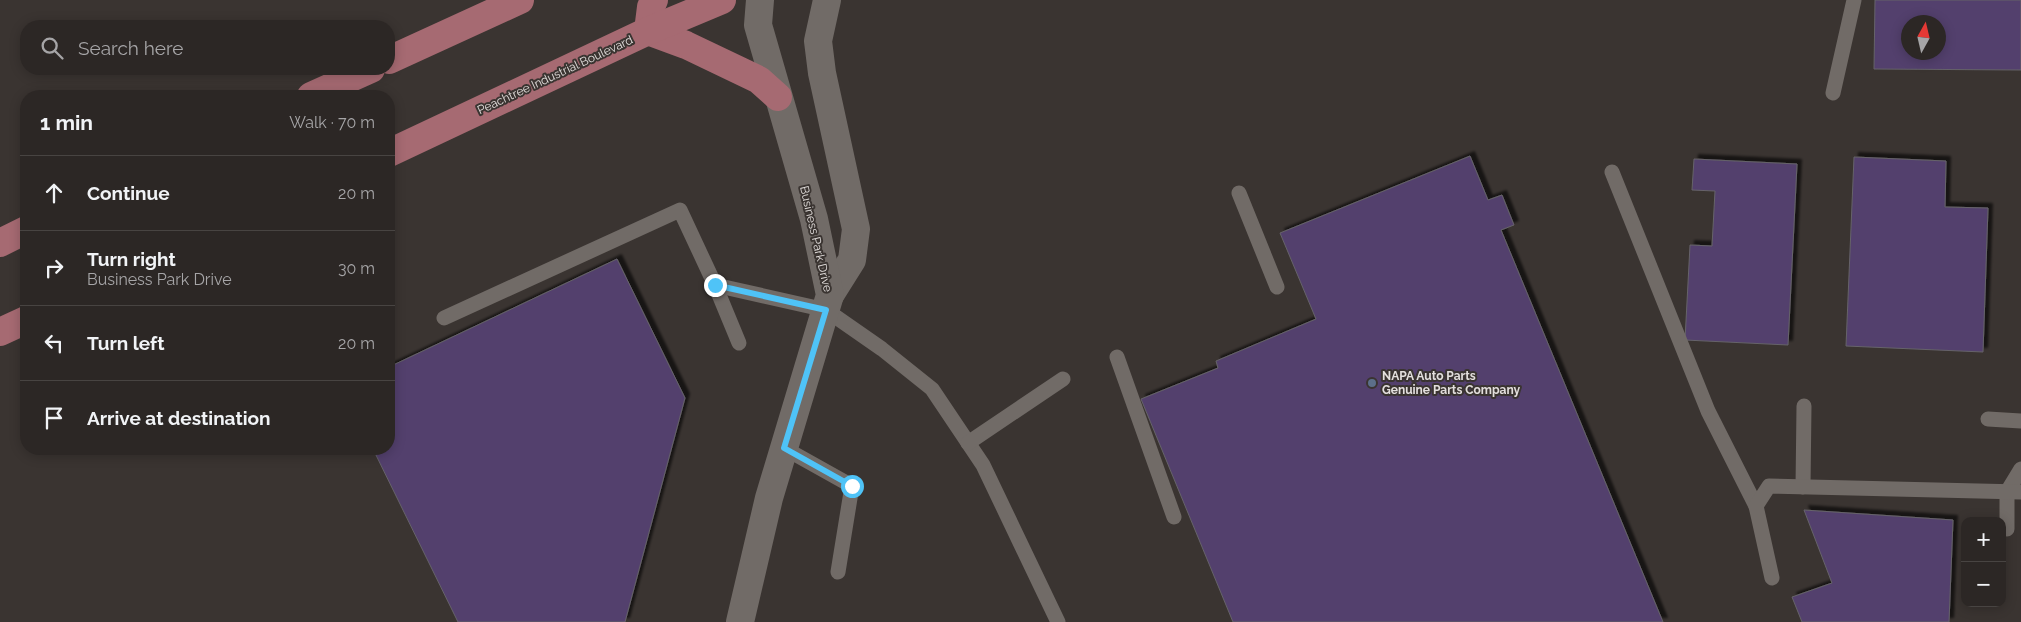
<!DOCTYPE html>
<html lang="en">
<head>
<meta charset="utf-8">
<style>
	:root { --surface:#2c2725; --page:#342f2d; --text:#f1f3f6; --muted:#a6a5a7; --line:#484442 }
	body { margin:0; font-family:Raleway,sans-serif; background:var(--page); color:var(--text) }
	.controls { position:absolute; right:15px; bottom:15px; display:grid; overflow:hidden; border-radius:10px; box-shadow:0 2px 12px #0003 }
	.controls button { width:45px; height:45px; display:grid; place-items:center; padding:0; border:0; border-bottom:1px solid var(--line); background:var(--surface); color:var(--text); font:25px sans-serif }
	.compass { position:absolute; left:1901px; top:15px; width:45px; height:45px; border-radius:50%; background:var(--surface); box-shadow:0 2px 12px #0003; rotate:8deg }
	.stop { position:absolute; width:15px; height:15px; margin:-11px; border:4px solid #4fc3f7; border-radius:50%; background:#fff }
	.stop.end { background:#4fc3f7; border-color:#fff; box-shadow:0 1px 5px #0008 }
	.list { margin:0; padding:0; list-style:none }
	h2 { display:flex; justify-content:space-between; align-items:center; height:65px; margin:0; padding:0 20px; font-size:21px }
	h2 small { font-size:16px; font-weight:400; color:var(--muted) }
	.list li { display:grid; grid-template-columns:32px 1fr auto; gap:15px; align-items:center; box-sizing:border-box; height:75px; padding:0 20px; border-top:1px solid var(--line) }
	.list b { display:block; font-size:19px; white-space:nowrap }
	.list p { margin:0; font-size:16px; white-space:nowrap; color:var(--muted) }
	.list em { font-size:16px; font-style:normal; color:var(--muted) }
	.icon { flex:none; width:28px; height:28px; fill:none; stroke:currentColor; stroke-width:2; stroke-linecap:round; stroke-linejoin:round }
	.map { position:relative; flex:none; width:2021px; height:622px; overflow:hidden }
	.search { position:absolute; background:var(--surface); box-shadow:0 2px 12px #0003; left:20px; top:20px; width:375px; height:55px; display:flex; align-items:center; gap:12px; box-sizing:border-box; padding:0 18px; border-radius:20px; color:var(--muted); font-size:19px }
	.panel { position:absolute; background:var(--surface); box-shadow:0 2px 12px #0003; left:20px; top:90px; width:375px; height:365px; border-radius:20px }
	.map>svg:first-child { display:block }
	.building { fill:#53416d; stroke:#66636a; fill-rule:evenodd; filter:url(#shadow) }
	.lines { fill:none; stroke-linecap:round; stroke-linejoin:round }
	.service { stroke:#716b67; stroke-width:15 }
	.minor { stroke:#716b67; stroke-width:28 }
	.trunk { stroke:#a66a72; stroke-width:28 }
	.route { stroke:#4fc3f7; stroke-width:6 }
	.service-dot { fill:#5c6f8a; stroke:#3a3431; stroke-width:2 }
	.labels { text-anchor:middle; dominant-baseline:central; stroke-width:4; stroke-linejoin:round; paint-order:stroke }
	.street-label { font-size:12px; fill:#e3dfdd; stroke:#3a3431 }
	.poi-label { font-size:12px; font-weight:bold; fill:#e3dfdd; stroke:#3a3431; text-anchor:start }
</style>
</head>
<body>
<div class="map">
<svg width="2021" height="622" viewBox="0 0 2021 622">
	<defs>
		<filter id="shadow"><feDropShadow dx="4.5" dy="-4.5" stdDeviation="1" flood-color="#0009"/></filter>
	</defs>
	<rect width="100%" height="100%" fill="#3a3431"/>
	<g class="building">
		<path d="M 1875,0 L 2021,0 L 2021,70 L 1874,69 ZM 1908,22 L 1938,22 L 1938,52 L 1908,52 Z"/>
		<path d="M 1470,156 L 1488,200 L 1502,195 L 1514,225 L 1501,230 L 1663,622 L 1233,622 L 1141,399 L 1218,368 L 1216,361 L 1316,319 L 1280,233 Z"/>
		<path d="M 1854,157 L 1946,161 L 1945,207 L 1988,208 L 1983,352 L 1846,346 Z"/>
		<path d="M 1694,159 L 1797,164 L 1788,345 L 1685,340 L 1690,245 L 1712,246 L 1715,191 L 1692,190 Z"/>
		<path d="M 617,259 L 685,398 L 625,622 L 458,622 L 373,449 L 389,449 L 389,367 Z"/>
		<path d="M 1804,510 L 1953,520 L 1949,622 L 1802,622 L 1792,597 L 1832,583 Z"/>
	</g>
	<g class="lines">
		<g class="service">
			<path d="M 1833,93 L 1854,0"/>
			<path d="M 1612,172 L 1708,411 L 1756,506"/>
			<path d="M 1239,193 L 1277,287"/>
			<path d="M 715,285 L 739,343"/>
			<path d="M 444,318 L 680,210 L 715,285 L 826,310 L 882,349 L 932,389 L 983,465 L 1058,622"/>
			<path d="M 1117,357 L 1174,517"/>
			<path d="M 1988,419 L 2021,421"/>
			<path d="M 968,443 L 1063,379"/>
			<path d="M 784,448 L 852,486 L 838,572"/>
			<path d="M 1803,487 L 1804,406"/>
			<path d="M 2007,529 L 2007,492 L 2021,469"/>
			<path d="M 1772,578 L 1756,506 L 1769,486 L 2021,492"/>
		</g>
		<g class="minor">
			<path d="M 827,0 L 818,41 L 822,73 L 856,229 L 852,260 L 830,295"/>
			<path d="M 740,622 L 769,498 L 830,295 L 814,219 L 758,25 L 760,0"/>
		</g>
		<g class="trunk">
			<path d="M 648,31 L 686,45 L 759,80 L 778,97"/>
			<path d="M 648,31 L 651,7 L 654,0"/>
			<path d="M 389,60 L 520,0"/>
			<path d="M 311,96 L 371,69"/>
			<path d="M 389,153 L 648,31 L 722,0"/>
			<path d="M 0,243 L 26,230"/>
			<path d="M 0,332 L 26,320"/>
		</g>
	</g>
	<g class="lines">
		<path class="route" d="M 715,285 L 826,310 L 784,448 L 852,486"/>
	</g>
	<circle class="service-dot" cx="1372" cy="383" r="5"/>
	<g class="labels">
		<g class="street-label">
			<text transform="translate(555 75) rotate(-25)">Peachtree Industrial Boulevard</text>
			<text transform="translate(816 239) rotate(77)">Business Park Drive</text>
		</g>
		<g class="poi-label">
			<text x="1382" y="376">NAPA Auto Parts<tspan x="1382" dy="14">Genuine Parts Company</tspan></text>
		</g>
	</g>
</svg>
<div class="controls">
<button>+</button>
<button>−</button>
</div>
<svg class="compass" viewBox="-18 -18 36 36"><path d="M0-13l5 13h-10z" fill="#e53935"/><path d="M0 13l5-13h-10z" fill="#a6a5a7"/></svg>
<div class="stop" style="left:852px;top:486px"></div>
<div class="stop end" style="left:715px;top:285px"></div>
<div class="search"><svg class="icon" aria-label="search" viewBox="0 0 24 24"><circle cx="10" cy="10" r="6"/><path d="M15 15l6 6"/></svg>Search here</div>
<section class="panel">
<h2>1 min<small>Walk · 70 m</small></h2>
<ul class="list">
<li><svg class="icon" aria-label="ahead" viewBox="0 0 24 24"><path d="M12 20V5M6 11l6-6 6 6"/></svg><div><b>Continue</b></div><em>20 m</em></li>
<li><svg class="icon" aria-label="right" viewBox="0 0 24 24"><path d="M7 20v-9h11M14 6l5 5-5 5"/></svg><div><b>Turn right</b><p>Business Park Drive</p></div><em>30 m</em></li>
<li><svg class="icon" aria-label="left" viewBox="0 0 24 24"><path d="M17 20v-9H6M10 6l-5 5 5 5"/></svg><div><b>Turn left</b></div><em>20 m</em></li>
<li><svg class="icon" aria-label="arrive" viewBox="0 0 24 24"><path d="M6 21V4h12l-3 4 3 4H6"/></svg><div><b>Arrive at destination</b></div></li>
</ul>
</section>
</div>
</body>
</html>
